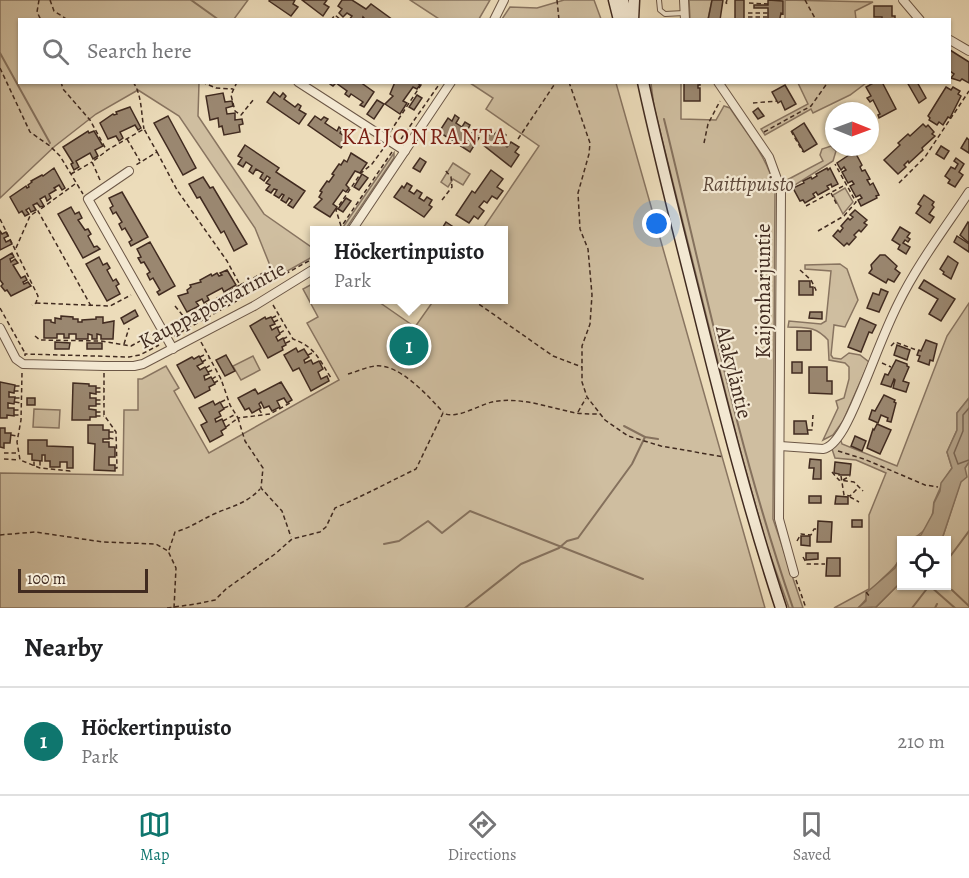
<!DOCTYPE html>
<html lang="en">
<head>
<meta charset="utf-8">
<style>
	:root { --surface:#fff; --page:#f6f6f6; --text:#202124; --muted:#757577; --line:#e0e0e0; --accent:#0f766e }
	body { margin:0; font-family:Alegreya,serif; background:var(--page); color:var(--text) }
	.controls { position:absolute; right:18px; bottom:18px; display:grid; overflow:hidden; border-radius:0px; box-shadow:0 2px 4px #0004 }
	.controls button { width:54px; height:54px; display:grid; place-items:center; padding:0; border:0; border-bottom:2px solid var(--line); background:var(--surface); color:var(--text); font:30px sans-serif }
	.compass { position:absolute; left:825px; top:102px; width:54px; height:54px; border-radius:50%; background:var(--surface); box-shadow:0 2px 4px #0004; rotate:91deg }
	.scale { position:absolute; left:18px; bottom:15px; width:130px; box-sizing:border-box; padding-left:6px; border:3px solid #412b20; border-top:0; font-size:16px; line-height:21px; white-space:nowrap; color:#412b20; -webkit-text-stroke:4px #f3e8d2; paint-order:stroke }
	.you { position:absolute; left:657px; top:224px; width:21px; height:21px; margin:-15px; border:4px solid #fff; border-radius:50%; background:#1a73e8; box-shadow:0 0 0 9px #1a73e833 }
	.badge { display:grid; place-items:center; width:39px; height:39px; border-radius:50%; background:var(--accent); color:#fff; font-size:20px; font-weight:700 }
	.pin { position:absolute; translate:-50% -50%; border:3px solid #fff; box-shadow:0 2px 6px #0006 }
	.popup { position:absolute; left:310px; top:226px; width:198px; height:78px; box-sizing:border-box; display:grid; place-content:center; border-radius:0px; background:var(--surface); filter:drop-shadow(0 2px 4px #0005); font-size:20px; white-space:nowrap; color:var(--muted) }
	.popup b { font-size:22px; color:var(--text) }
	.popup::after { content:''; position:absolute; left:50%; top:100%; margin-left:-12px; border:12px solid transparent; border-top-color:var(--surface) }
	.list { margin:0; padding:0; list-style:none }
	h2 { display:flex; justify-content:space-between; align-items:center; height:78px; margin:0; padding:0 24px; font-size:26px }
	h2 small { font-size:20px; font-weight:400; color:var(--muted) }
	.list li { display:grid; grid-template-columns:39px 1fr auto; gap:18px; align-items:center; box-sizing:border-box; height:108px; padding:0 24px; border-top:2px solid var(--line) }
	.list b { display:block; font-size:22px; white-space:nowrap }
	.list p { margin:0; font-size:20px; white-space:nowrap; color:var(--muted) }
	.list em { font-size:20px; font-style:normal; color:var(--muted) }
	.icon { flex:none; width:33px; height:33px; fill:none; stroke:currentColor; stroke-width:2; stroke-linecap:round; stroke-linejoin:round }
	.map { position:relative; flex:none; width:969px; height:608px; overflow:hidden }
	.search { position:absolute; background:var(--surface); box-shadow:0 2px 4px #0004; left:18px; right:18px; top:18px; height:66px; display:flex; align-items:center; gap:15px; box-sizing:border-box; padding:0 21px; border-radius:0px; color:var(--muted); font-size:22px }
	.sheet { height:186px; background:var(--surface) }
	nav { display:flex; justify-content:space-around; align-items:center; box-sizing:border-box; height:84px; border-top:2px solid var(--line); background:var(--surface); font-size:16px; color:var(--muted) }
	nav a { display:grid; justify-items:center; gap:3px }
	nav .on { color:var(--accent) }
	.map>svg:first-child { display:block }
	.green { fill:#cfbea0; stroke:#887460; stroke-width:1.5 }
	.water { fill:#b2a086; stroke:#85715d; stroke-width:1.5 }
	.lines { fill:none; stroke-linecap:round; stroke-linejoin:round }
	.shore { stroke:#7a6653; stroke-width:1.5 }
	.stream { stroke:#85715d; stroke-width:2 }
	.building { fill:#9a8770; stroke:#412b20; stroke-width:1.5 }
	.lane-casing { stroke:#6c5746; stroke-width:6 }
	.street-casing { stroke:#6c5746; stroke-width:10 }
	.secondary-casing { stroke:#412b20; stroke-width:13 }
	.path { stroke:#412b20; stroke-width:1.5; stroke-dasharray:4.5 3; stroke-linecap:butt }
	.lane { stroke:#f3e8d2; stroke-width:4 }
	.street { stroke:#f3e8d2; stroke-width:8 }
	.secondary { stroke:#f3e8d2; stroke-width:10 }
	.labels { text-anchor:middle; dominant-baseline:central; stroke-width:4.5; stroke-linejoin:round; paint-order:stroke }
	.park-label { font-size:21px; font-style:italic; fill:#5d483a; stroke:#f3e8d2 }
	.street-label { font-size:21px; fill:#412b20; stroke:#f3e8d2 }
	.quarter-label { font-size:24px; letter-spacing:1.5px; fill:#7a1f14; stroke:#f3e8d2 }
</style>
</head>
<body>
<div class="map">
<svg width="969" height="608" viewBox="0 0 969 608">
	<rect width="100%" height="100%" fill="#ecdcba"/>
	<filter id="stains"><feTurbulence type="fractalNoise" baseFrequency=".00333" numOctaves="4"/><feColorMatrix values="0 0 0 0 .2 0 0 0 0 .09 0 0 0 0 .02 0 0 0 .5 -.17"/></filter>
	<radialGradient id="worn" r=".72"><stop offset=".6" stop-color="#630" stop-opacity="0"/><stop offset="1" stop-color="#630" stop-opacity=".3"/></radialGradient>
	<g class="green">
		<path d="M 0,0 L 248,0 L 234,19 L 20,20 L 20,82 L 199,83 L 198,116 L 264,214 L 314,249 L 314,256 L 275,278 L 255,228 L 179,116 L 138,90 L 96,114 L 55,146 L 0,198 Z"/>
		<path d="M 410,0 L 490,0 L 479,19 L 439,19 Z"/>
		<path d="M 564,0 L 594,0 L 601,19 L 502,19 L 510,7 L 537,8 Z"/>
		<path d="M 689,0 L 712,0 L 708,19 L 690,19 Z"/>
		<path d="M 785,0 L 873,2 L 855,11 L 856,19 L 785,20 Z"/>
		<path d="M 470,83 L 616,83 L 765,608 L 0,608 L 0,473 L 123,475 L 124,410 L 138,410 L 138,379 L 142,379 L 166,366 L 179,388 L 174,391 L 209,453 L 339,380 L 307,323 L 318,317 L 303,289 L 314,283 L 314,300 L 376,300 L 415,327 L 434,300 L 504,300 L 504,230 L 482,230 L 539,146 L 486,109 L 493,98 Z"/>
		<path d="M 651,83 L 681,83 L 681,119 L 716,120 L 724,106 L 730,108 C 747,134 769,159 775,190 L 773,519 L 803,608 L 789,608 L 766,543 L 738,442 L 654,107 Z"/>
		<path d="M 798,83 L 866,83 L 850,95 L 813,113 L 811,109 L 765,135 L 761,129 L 808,104 Z"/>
		<path d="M 831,146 L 836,151 L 833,161 L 795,185 L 785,181 L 823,161 L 820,155 L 822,149 Z"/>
		<path d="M 394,153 L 394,158 L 345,230 L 341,230 Z"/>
		<path d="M 453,163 L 470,174 L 463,185 L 453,179 L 448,187 L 441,182 Z"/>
		<path d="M 845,188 L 853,202 L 843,214 L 833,195 Z"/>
		<path d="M 840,264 L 847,269 L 858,300 L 845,327 L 834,325 L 831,355 L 833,358 L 841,359 L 849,353 L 860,355 L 869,362 L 843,421 L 833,435 L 823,440 L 838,408 L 836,401 L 844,398 L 849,379 L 849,367 L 845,363 L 829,360 L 828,340 C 815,326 807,328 788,327 L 789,321 L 821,324 L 826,321 L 831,271 L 805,269 L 805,265 Z"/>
		<path d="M 969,303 L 969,398 L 957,413 L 957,430 L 947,452 L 952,468 C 944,479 939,490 934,502 C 933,505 934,507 933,511 C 931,527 918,540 902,540 C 901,567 895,565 880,581 C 872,590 867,600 858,608 L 834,608 L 869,589 L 869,515 L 886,473 L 856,460 L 835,458 L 832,449 L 839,441 L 841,441 L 842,444 L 897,466 L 947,336 Z"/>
		<path d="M 253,356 L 260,370 L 241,380 L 233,366 Z"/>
		<path d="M 34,409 L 60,410 L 59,428 L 33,427 Z"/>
		<path d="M 969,462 L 969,608 L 875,608 L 901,582 L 902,586 L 946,586 L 946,540 L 939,540 L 943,536 L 965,468 Z"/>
	</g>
	<g class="water">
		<path d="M 969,398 L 969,462 L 965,468 L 967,477 L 961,482 L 943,536 L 939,540 L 911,540 L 921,535 L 933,513 L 934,503 L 940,491 L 941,483 L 952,468 L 947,452 L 957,430 L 957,413 Z"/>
		<path d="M 901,554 L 901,582 L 876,607 L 858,608 L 866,601 L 866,593 L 895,568 Z"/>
	</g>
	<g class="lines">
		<path class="shore" d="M 969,408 L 963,415 L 963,431 L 954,453 L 958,464 L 969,460"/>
		<g class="stream">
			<path d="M 191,0 L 219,20"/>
			<path d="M 0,53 L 50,143"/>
			<path d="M 664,119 C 704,282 738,449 793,608"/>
			<path d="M 624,426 L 645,437 L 658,439"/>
			<path d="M 384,544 L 399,541 L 428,521 L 442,533 L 470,511 L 643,579"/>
			<path d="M 946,562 L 969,531"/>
			<path d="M 930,586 L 955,608"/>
			<path d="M 952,590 L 969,606"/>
			<path d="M 465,608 L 521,564 L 559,548 L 567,541 L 578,538 L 632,464 L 645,437"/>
			<path d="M 912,608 L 929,586"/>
			<path d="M 935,608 L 937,604"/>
		</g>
	</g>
	<g class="building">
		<path d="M 270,0 L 295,0 L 293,4 L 298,7 L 291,16 L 269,1 Z"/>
		<path d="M 302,0 L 327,0 L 324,4 L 329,7 L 323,16 Z"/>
		<path d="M 342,0 L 352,0 L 366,9 L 371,4 L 393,20 L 366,20 L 363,17 L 362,20 L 349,20 L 352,16 L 347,13 L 343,17 L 339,13 L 342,9 L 338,6 Z"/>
		<path d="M 712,0 L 723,0 L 720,20 L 708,20 Z"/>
		<rect x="735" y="0" width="9" height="20"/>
		<path d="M 768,0 L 783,1 L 783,14 L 781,13 L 780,18 L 783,20 L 768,20 L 768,8 L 754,8 L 754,5 L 768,5 Z"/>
		<path d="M 874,6 L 892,6 L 892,16 L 895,16 L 895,20 L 882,20 L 882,17 L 874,17 Z"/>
		<path d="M 950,50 L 969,62 L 969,83 L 962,79 L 960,81 L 951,78 L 954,74 L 950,71 Z"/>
		<path d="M 330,82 L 360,82 L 374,92 L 364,107 L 360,105 L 363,102 L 351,94 L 349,97 L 345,94 L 347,91 L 336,83 L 333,86 L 330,84 Z"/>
		<path d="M 395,82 L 416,82 L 420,85 L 417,89 L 413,87 L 403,101 L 407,103 L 400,114 L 385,104 L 393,96 L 390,94 Z"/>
		<path d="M 684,82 L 700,82 L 700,85 L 698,85 L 698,88 L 700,88 L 700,101 L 684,101 Z"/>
		<path d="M 875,82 L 882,82 L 896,109 L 879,118 L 878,115 L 880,114 L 873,100 L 870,102 L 867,98 L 871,96 L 866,87 Z"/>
		<path d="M 907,82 L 917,82 L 926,98 L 919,103 Z"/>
		<path d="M 785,85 L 796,104 L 785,110 L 781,101 L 778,103 L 772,92 Z"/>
		<path d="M 946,87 L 951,90 L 953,87 L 960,91 L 958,94 L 961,96 L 950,118 L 948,117 L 943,125 L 939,122 L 937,125 L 929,120 L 930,118 L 928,116 Z"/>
		<path d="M 274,92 L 280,97 L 283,93 L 286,96 L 284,99 L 295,107 L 298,104 L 301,106 L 299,110 L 306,114 L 299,124 L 267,102 Z"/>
		<path d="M 223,93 L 225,102 L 232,101 L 233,106 L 226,108 L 227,114 L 235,113 L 235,120 L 242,119 L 243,124 L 239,125 L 240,132 L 224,135 L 222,126 L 219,127 L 218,118 L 210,120 L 206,96 Z"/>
		<path d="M 417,95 L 422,98 L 414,110 L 409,107 Z"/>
		<path d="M 377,100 L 384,104 L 374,119 L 367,114 Z"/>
		<path d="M 130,107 L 141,128 L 138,130 L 135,125 L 120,132 L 123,138 L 119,141 L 116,136 L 108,139 L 100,123 L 113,114 L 114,115 L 117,114 L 116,112 Z"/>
		<path d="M 758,108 L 764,116 L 758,119 L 753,112 Z"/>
		<path d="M 455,115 L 459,118 L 456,123 L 462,127 L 465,122 L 470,125 L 467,131 L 471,134 L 475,128 L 480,132 L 476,137 L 479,138 L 470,152 L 439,132 L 448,118 L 452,121 Z"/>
		<path d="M 168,116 L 196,168 L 183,175 L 154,123 Z"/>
		<path d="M 315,116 L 321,120 L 324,117 L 328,119 L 325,123 L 337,131 L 339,127 L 342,130 L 340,133 L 347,138 L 341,148 L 308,125 Z"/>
		<path d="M 804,123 L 817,144 L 804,152 L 792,131 Z"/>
		<path d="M 923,124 L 926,127 L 928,125 L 934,132 L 932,134 L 935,136 L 922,148 L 923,150 L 909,163 L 908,161 L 904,165 L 906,167 L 898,174 L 884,160 L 900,145 L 898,143 L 908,134 L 910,136 Z"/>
		<path d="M 498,130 L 506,135 L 503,140 L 506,142 L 505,145 L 507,147 L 511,142 L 519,147 L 515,152 L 519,155 L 511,167 L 482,144 L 491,132 L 495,134 Z"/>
		<path d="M 88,131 L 89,133 L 94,131 L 103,146 L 95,150 L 98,156 L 93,159 L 90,153 L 76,161 L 79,167 L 74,170 L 71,164 L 73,163 L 63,147 Z"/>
		<path d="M 967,138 L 969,140 L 969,153 L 961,148 Z"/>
		<path d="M 245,145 L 279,168 L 276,172 L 305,191 L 293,208 L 288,205 L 292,200 L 289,198 L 286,203 L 281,200 L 284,195 L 282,194 L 279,198 L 274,195 L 277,190 L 274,189 L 271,193 L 266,190 L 270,185 L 266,183 L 270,178 L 267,176 L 264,181 L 260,178 L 263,173 L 256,169 L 253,174 L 249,171 L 252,166 L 246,162 L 243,167 L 238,164 L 242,158 L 238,156 Z"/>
		<path d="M 941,146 L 949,151 L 944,159 L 936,154 Z"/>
		<path d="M 351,153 L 367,163 L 360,173 L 355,171 L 346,185 L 349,188 L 346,192 L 343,190 L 333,204 L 337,207 L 330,217 L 314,207 L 322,199 L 319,197 L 322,192 L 320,191 L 327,181 L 329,182 L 334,175 L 332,174 L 339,164 L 341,165 L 344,160 L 347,162 Z"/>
		<path d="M 852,153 L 853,155 L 856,154 L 862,165 L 860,167 L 862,171 L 865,170 L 870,179 L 867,180 L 870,185 L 873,183 L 879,195 L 876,196 L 877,198 L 861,206 L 858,200 L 862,198 L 860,195 L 856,197 L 850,186 L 854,184 L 852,181 L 848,183 L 842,172 L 846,170 L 844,167 L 841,170 L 837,163 Z"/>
		<path d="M 420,158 L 426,162 L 420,172 L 413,168 Z"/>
		<path d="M 956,158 L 964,164 L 959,172 L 963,175 L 955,187 L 948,183 L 950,180 L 945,176 L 951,167 L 955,169 L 958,164 L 954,161 Z"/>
		<path d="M 54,168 L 65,188 L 62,190 L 59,185 L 54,188 L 56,190 L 49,194 L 51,198 L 47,201 L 45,196 L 40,199 L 44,206 L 40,207 L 37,203 L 33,205 L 36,210 L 31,212 L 29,208 L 26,210 L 29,214 L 25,216 L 22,211 L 19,213 L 10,197 L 26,186 L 27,188 L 29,187 L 28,185 L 32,182 L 31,181 L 42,175 L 43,176 Z"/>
		<path d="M 827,168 L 828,170 L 830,168 L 838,184 L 832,187 L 831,184 L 827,186 L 829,189 L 818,195 L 816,192 L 813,194 L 815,197 L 805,203 L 803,200 L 800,201 L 793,188 L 804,183 L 803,181 L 811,177 L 812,179 L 817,176 L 816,174 Z"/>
		<path d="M 491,170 L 503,179 L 497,187 L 503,191 L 497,199 L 492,196 L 487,203 L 484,201 L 479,207 L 484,211 L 478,219 L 474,216 L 469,223 L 456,215 L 472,191 L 475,193 Z"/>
		<path d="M 362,174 L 368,178 L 359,190 L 354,187 Z"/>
		<path d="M 203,177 L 210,188 L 213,187 L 247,244 L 234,251 L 224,231 L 221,233 L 200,197 L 197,198 L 189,184 Z"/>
		<path d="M 407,183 L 412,186 L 409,191 L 414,194 L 417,190 L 422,193 L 419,198 L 424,201 L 427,197 L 432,200 L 429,205 L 432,207 L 424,217 L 394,197 L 402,186 L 404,188 Z"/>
		<path d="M 122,192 L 148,237 L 131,246 L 129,242 L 132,240 L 125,228 L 122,230 L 119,224 L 122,222 L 116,212 L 113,214 L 110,208 L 113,206 L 109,198 Z"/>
		<path d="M 924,195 L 934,202 L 932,205 L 934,207 L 929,214 L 934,217 L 930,223 L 916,213 L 921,206 L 918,204 Z"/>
		<path d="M 346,198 L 351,201 L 343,212 L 338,209 Z"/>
		<path d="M 71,207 L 75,214 L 79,212 L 82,218 L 78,220 L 85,230 L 88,229 L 91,234 L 88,236 L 94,247 L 97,246 L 100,249 L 83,258 L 58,214 Z"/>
		<path d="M 855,210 L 867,220 L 864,223 L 867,225 L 861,232 L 859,230 L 854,235 L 856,237 L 849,245 L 847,243 L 844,246 L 833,236 L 838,230 L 840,232 L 843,228 L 841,226 L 848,218 L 850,220 L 853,217 L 850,215 Z"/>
		<path d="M 446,222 L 458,230 L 441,230 Z"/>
		<path d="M 968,222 L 969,223 L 969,243 L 960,235 Z"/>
		<path d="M 900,227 L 910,233 L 907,237 L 910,239 L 908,242 L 905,240 L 903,243 L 910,247 L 906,254 L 898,249 L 900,245 L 892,240 Z"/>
		<path d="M 0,231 L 2,234 L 6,232 L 8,236 L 4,238 L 6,242 L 10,240 L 12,244 L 0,250 Z"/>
		<path d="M 957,236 L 969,244 L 969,252 L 954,242 Z"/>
		<path d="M 150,242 L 175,286 L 159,295 L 157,292 L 160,290 L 153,278 L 150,280 L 147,274 L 150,272 L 144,262 L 141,263 L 138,258 L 141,257 L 137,249 Z"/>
		<path d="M 12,253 L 14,257 L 10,259 L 11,262 L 15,259 L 18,263 L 13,265 L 21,278 L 25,276 L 27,280 L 23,282 L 24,284 L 28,282 L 31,286 L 11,296 L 7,290 L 5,291 L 1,286 L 3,284 L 0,280 L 0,260 Z"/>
		<path d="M 880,255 L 885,255 L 897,266 L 895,269 L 900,273 L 894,282 L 888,279 L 886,283 L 869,273 L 872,269 L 871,265 Z"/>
		<path d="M 948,256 L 958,263 L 951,279 L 943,274 L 944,272 L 940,269 Z"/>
		<path d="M 99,257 L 103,265 L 107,263 L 110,268 L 107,270 L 113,281 L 116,279 L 119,284 L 116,286 L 120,294 L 107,301 L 86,264 Z"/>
		<path d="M 227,270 L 236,285 L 224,292 L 222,288 L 207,296 L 209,300 L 204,303 L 202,299 L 196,302 L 199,306 L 187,312 L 178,296 L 188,293 L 187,290 L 191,287 L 190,285 L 201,282 L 200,280 L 211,274 L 212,276 L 217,273 L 219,276 L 222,275 L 220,273 Z"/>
		<path d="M 924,280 L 955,299 L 941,321 L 929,314 L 938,299 L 919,288 Z"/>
		<path d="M 799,281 L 810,281 L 810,287 L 813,287 L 813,295 L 799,295 Z"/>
		<path d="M 881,289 L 888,292 L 879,312 L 867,308 L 873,293 L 879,295 Z"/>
		<path d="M 227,294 L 230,300 L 218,306 L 215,301 Z"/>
		<path d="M 398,300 L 421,300 L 412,312 L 397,301 Z"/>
		<path d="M 209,304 L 212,310 L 202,315 L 199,310 Z"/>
		<path d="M 135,310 L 138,316 L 124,324 L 121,318 Z"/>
		<path d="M 810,312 L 822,312 L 822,319 L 809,318 Z"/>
		<path d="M 61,316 L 73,317 L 73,319 L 78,319 L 78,322 L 82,322 L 82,320 L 96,319 L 96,317 L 103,317 L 103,323 L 114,321 L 113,339 L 101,339 L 101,335 L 97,334 L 97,339 L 92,339 L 92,335 L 88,334 L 88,339 L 76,339 L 76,334 L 69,334 L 69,338 L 64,338 L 64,334 L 57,334 L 57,338 L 44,338 L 44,320 L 51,320 L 51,322 L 55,323 L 55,318 L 61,319 Z"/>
		<path d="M 265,317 L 266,319 L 271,317 L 275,324 L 270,326 L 272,330 L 277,327 L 280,334 L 276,337 L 278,341 L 283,338 L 286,345 L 282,347 L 283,350 L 268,358 L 250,326 Z"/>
		<path d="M 860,318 L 876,325 L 872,333 L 869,332 L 861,352 L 848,347 Z"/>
		<rect x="797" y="331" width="14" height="19"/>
		<path d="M 926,340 L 937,344 L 933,361 L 930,360 L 929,365 L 918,361 L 920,356 L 917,355 L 919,350 L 921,351 Z"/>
		<path d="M 55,342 L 70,343 L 69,349 L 55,349 Z"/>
		<rect x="87" y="343" width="15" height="6"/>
		<path d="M 897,345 L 910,350 L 907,360 L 894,355 Z"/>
		<path d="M 296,348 L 298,352 L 304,349 L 309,357 L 304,360 L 305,363 L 311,360 L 313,364 L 319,361 L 323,369 L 318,372 L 321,379 L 327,376 L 329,381 L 311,391 L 299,368 L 293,371 L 284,355 Z"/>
		<path d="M 226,355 L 235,371 L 225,376 L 216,360 Z"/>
		<path d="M 199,356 L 203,363 L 197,366 L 200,370 L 205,367 L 209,374 L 204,376 L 205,380 L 211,377 L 215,384 L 209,387 L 210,390 L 195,398 L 177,365 L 192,357 L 194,359 Z"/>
		<path d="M 896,360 L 907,364 L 907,366 L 909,367 L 903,381 L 909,383 L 906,392 L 893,388 L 895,380 L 894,379 L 891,387 L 881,384 L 885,374 L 888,375 Z"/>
		<rect x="792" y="362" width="10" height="11"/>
		<path d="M 809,367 L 827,367 L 827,381 L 832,381 L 832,394 L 809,393 Z"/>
		<path d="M 0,382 L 15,385 L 14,393 L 9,392 L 9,397 L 15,397 L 14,404 L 8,403 L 8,408 L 14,408 L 14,416 L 7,415 L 7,418 L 0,418 Z"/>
		<path d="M 281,382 L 292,400 L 287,403 L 284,398 L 277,401 L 280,407 L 272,411 L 269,406 L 264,408 L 261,402 L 259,404 L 261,408 L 252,413 L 249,408 L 245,410 L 238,398 L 255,389 L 258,394 Z"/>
		<path d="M 73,383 L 89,384 L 89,386 L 96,386 L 96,394 L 90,393 L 90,398 L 96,398 L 96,406 L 89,406 L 89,409 L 96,410 L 96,417 L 90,417 L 90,420 L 72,420 Z"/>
		<path d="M 884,395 L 895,400 L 894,402 L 896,403 L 891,422 L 887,421 L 888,418 L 881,415 L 878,423 L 869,419 L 872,410 L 875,411 Z"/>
		<rect x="27" y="398" width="8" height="7"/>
		<path d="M 213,401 L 215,405 L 220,402 L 224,409 L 219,412 L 221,416 L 215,419 L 216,422 L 222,419 L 226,428 L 221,431 L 223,435 L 210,442 L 201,425 L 207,422 L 199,408 Z"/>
		<path d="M 794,421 L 806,421 L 808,434 L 794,434 Z"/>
		<path d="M 877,424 L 891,430 L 880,454 L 867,448 L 873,429 L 874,430 Z"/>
		<path d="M 88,425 L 103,425 L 103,430 L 109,430 L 109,439 L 103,439 L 103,442 L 109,442 L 109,447 L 115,447 L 115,457 L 109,457 L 109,465 L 115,465 L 115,471 L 94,470 L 95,444 L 88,443 Z"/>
		<path d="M 0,428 L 5,428 L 5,433 L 11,433 L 10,443 L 4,443 L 4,448 L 0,447 Z"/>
		<path d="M 855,436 L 866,441 L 862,451 L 851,446 Z"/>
		<path d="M 28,440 L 47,440 L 47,446 L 73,447 L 73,468 L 67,468 L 67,462 L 60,462 L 60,467 L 50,467 L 50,461 L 45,461 L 45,455 L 42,455 L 42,461 L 32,460 L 32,454 L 28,454 Z"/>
		<path d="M 810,459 L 821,460 L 821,479 L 813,479 L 814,468 L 809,468 Z"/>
		<path d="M 835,462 L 851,464 L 850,475 L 839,475 L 839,474 L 834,473 Z"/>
		<rect x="809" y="496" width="12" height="7"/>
		<path d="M 836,496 L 848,497 L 848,504 L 835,504 Z"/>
		<rect x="852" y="520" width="10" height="7"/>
		<path d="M 818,521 L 832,522 L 831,542 L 817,542 Z"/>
		<path d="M 801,536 L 810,536 L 810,546 L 801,545 Z"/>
		<path d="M 806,553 L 818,553 L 818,559 L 806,560 Z"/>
		<path d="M 827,558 L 840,558 L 840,576 L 826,576 Z"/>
	</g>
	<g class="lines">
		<defs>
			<path id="lane" d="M 659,0 L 660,10 L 665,14 L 684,13"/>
			<g id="street">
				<path d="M 684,0 L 685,20"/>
				<path d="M 903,0 L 920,20"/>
				<path d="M 494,20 L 504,0"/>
				<path d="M 950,40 L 969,51"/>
				<path d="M 298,82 L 405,151"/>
				<path d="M 718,82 L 769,157 L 781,190 L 779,519 L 794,573"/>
				<path d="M 129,171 L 88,199 L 173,349"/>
				<path d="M 352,230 L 451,82"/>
				<path d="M 0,328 L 16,359 L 23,364 L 104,366 L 134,366 L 143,364 L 254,306 L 314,269"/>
				<path d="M 780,446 L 823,449 C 840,446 855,405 862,389 C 874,361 884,332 898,304 C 917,265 945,228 969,192"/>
			</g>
			<g id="secondary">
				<path d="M 614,0 L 619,20"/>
				<path d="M 623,0 L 628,20"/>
				<path d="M 633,20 L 634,0"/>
				<path d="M 643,82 C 660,160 680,237 699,313 C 724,413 749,511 781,608"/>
			</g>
		</defs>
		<use href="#lane" class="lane-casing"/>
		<use href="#street" class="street-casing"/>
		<use href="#secondary" class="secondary-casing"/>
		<g class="path">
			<path d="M 39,0 L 37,12 L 41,20"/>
			<path d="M 50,0 L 54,11 L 68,20"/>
			<path d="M 557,0 L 559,20"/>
			<path d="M 727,0 L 726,3 L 729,4"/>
			<path d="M 805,0 L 816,20"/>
			<path d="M 749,3 L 768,4"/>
			<path d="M 748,13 L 768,13"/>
			<path d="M 748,17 L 768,17"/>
			<path d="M 331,20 L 335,15 L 341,20"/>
			<path d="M 0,68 L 30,132 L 50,146 L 60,156 L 83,194"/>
			<path d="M 61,82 L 63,89 L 90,120 L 107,151"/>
			<path d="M 133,82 C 142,94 141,114 144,129"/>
			<path d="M 202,82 L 216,88 L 233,89"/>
			<path d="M 237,82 L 231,95 L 235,111 L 241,115 L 254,99"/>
			<path d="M 569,82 L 590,143 L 589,154 L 578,193 L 580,229 L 588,249 L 592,295 L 590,324 L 582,346 L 582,382 L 587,397 L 605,420 L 628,436 L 661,446 L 724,457"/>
			<path d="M 753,103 L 777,101"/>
			<path d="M 791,131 L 803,152"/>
			<path d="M 390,132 L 423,82"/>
			<path d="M 764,132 L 811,106 L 828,82"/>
			<path d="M 127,139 L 140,161"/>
			<path d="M 401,139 L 438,86"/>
			<path d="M 518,139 L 556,82"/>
			<path d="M 704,143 L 708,124 L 720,101"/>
			<path d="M 157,152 L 177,190 L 227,261 L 240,285 L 170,325"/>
			<path d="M 71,174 L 92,162"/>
			<path d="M 100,180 L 92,162 L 109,149 L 144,129 L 157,152 L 136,165"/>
			<path d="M 899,183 L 925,157 L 969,91"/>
			<path d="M 75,184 L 38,211 L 91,306"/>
			<path d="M 831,193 L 837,205"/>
			<path d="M 442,200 L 452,187 L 451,177 L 445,170"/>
			<path d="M 806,206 L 845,185"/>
			<path d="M 0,219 L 38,296 L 36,303 L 32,305"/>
			<path d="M 341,226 L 336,210 L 361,173 L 372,164 L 383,149"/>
			<path d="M 339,230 L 392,152"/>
			<path d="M 818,231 L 844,216 L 856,202 L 835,164"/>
			<path d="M 16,248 L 30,216 L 37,211"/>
			<path d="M 800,270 L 811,280 L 816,290 L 813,290"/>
			<path d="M 240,285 L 263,273"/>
			<path d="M 473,300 L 553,356 L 582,367"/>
			<path d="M 36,303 L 110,306 L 131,295"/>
			<path d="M 273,305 L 293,339 C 315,347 319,359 331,378 L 328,379"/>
			<path d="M 175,306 L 184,317"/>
			<path d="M 0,308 L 25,353"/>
			<path d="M 272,318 L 278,315"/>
			<path d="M 274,322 L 280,319"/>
			<path d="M 277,328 L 283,325"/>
			<path d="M 280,333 L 286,329"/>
			<path d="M 35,336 L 40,340 L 101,341 L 131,346 L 155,333"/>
			<path d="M 174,336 L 314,258"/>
			<path d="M 283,339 L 289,336"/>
			<path d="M 201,342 L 221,379 L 230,405 L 238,418 L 270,414 L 290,403 L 289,402"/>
			<path d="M 286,343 L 292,340"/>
			<path d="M 124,344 L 129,328"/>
			<path d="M 891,346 L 895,342 L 919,351"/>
			<path d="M 308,355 L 314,352"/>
			<path d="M 25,356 L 25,354 L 129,357 L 140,355 L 159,345"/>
			<path d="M 200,357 L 206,354"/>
			<path d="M 202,362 L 209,358"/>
			<path d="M 882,363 L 891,367"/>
			<path d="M 206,368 L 212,364"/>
			<path d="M 208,372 L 215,369"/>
			<path d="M 22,373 L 21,420 L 17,442 L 20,460 L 40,468 L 70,471 L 70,468"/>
			<path d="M 104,373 L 104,415 L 116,432 L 117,468 L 115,468"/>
			<path d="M 348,374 C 356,372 366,367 375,366 C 399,363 428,396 443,412"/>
			<path d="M 212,379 L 218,375"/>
			<path d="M 214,383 L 221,379"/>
			<path d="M 15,386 L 21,386"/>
			<path d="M 96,388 L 104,388"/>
			<path d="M 14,391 L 21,391"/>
			<path d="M 96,392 L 104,392"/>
			<path d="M 15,398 L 21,398"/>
			<path d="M 96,400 L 104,400"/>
			<path d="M 15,402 L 21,403"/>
			<path d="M 221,402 L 227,399"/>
			<path d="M 96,404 L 104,404"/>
			<path d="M 224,408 L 229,406"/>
			<path d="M 259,409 L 262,414"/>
			<path d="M 14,410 L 20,410"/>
			<path d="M 96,412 L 103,412"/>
			<path d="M 578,412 L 586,398"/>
			<path d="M 14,415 L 21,415"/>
			<path d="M 96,416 L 104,416"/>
			<path d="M 223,421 L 234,415"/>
			<path d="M 226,427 L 238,418 L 245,441 L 263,468 L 261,488 L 282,511 L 291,537"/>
			<path d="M 808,430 L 812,430 L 813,415"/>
			<path d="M 109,432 L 115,432"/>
			<path d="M 11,435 L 17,436"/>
			<path d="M 109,438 L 116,439"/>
			<path d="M 838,451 L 864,459 L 925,485 L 938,487"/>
			<path d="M 4,453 L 17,453"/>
			<path d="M 4,459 L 18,460"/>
			<path d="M 40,461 L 40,468"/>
			<path d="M 34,466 L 34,461"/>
			<path d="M 832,472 L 839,480 L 854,482 L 863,491"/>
			<path d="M 841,476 L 844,495 L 850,496 L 858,488"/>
			<path d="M 843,480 L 850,476"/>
			<path d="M 850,497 L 859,502"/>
			<path d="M 0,535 L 35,532 L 103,542 L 156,544 L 168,551 L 176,568 L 174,608"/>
			<path d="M 797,541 L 801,534 L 811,535 L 814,529 L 818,529"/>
			<path d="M 169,550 L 175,532 C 190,528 201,520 214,514 C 232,506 246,504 260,489"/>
			<path d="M 803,557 L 807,564 L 825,564"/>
			<path d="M 796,580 L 806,608"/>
			<path d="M 866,592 L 870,597"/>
			<path d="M 167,608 L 196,604 L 215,600 L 226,589 L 275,554 L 292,539 L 320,532 L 326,527 L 335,508 C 363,496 389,482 416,469 L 443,413 C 456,420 479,405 492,402 C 520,396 550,408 576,413 C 584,414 592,414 600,414"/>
		</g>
		<use href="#lane" class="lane"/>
		<use href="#street" class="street"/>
		<use href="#secondary" class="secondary"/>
	</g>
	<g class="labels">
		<g class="park-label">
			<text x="748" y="184">Raittipuisto</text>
		</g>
		<g class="street-label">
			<text transform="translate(763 291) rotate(-90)">Kaijonharjuntie</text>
			<text transform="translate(212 305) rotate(-28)">Kauppaporvarintie</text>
			<text transform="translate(734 372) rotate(76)">Alakyläntie</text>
		</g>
		<g class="quarter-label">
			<text x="425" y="136">KAIJONRANTA</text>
		</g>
	</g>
	<rect width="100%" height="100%" filter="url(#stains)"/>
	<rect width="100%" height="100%" fill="url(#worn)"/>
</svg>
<div class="controls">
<button><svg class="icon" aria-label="locate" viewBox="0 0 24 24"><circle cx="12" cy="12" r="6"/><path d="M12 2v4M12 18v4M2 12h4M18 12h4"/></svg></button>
</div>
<svg class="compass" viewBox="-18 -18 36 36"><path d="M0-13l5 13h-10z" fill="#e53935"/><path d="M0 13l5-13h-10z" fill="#757577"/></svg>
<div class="scale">100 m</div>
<div class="you"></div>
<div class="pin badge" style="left:409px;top:346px">1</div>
<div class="popup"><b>Höckertinpuisto</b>Park</div>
<div class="search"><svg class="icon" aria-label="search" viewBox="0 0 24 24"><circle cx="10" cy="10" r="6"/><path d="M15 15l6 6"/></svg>Search here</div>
</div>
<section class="sheet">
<h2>Nearby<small></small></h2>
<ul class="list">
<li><span class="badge">1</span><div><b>Höckertinpuisto</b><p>Park</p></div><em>210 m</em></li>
</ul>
</section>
<nav>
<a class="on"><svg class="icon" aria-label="map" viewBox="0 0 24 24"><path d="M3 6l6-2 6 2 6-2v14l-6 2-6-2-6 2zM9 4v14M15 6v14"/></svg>Map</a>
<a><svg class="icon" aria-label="directions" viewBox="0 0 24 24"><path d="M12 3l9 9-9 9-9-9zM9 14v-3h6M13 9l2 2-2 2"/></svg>Directions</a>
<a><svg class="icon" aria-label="saved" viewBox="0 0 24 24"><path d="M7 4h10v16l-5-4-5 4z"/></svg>Saved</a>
</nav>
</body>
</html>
